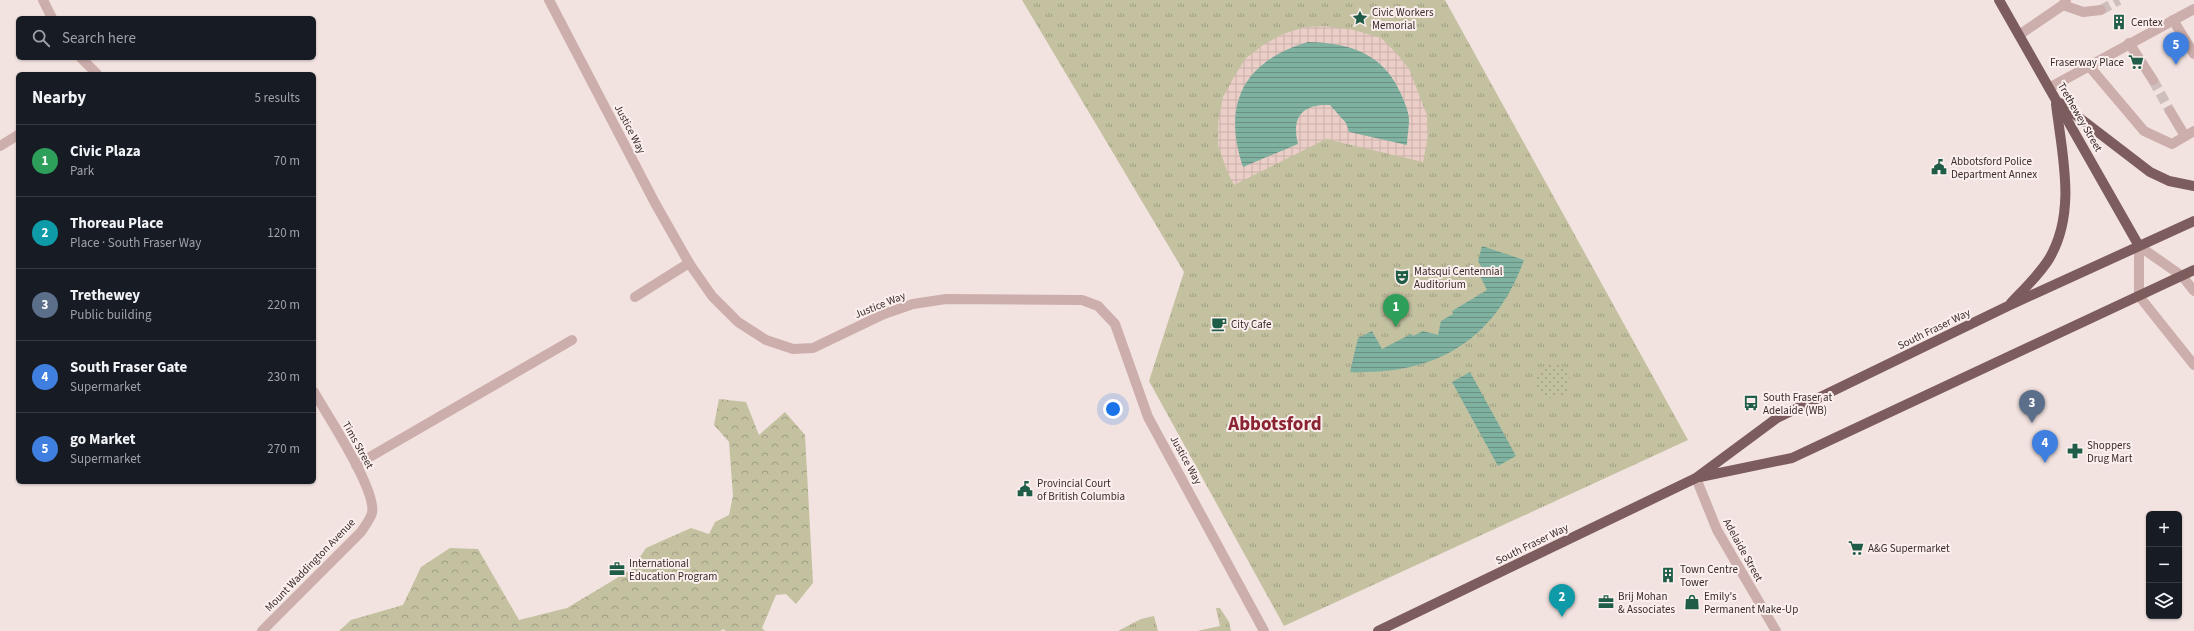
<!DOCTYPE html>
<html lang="en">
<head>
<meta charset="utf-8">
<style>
	:root { --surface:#171b24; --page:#20242c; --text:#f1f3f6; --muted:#9ea1a6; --line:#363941; --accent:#0b8043 }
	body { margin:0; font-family:"Source Sans 3",sans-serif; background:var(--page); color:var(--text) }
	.controls { position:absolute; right:12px; bottom:12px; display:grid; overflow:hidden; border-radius:6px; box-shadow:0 1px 3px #0004 }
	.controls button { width:36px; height:36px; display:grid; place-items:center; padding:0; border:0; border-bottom:1px solid var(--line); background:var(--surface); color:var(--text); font:20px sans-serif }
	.you { position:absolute; left:1113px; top:409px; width:14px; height:14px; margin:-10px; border:3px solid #fff; border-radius:50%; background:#1a73e8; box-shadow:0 0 0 6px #1a73e833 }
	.badge { display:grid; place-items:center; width:26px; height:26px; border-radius:50%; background:var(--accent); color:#fff; font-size:13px; font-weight:700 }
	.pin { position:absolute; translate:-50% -33px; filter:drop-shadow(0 1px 2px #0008) }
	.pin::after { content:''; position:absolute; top:21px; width:14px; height:12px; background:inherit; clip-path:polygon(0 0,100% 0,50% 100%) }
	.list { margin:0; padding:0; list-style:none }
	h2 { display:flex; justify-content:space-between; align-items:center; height:52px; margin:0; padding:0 16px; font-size:17px }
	h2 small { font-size:13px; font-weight:400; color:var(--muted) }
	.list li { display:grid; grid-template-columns:26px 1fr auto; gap:12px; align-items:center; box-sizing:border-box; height:72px; padding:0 16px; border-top:1px solid var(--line) }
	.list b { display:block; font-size:15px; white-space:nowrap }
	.list p { margin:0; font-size:13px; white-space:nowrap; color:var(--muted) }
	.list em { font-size:13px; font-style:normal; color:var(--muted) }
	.icon { flex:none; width:22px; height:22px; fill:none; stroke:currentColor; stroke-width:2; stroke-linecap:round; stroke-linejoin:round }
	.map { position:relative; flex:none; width:2194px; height:631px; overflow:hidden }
	.search { position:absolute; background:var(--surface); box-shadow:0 1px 3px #0004; left:16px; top:16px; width:300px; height:44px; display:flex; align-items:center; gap:10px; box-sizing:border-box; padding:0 14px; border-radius:6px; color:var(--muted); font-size:15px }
	.panel { position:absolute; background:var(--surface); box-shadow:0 1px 3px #0004; left:16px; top:72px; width:300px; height:412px; border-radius:6px }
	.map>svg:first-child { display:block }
	.forest { fill:url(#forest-crowns) }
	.park { fill:url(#park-tufts) }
	.garden { fill:url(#garden-dots) }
	.plaza { fill:url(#plaza-grid) }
	.water { fill:url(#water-rules) }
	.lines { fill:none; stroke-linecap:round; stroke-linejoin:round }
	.minor-tunnel { stroke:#cebebc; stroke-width:10; stroke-dasharray:10 5; stroke-linecap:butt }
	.minor { stroke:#ccaeac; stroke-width:10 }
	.major { stroke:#7c5c5d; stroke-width:10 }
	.labels { text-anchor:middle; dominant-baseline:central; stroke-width:4; stroke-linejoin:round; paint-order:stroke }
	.poi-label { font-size:11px; fill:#3a2b2c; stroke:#fbefed; text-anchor:start }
	.street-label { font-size:11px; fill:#3a2b2c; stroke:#fbefed }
	.town-label { font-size:19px; font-weight:bold; fill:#8a2332; stroke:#fbefed }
</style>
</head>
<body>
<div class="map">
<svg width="2194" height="631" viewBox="0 0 2194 631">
	<defs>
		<pattern id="forest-crowns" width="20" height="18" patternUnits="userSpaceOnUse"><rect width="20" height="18" fill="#c3c1a0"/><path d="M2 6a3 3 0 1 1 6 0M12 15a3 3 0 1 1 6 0" fill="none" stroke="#9f9d83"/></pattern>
		<pattern id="park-tufts" width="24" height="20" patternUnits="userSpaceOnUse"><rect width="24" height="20" fill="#c3c1a0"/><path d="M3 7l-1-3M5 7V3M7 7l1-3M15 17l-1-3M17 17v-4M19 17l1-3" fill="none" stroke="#9f9d83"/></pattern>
		<pattern id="garden-dots" width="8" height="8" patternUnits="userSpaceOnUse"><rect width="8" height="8" fill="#c3c1a0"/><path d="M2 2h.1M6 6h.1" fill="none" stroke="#9f9d83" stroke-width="1.8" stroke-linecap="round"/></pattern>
		<pattern id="plaza-grid" width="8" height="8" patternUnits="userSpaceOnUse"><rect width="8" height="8" fill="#ebcec7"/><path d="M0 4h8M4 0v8" fill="none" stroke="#cab1ab"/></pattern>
		<pattern id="water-rules" width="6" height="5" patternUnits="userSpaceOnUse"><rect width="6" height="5" fill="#7fb1a0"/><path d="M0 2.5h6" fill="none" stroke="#699083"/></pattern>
	</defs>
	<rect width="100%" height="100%" fill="#f3e3e0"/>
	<path class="forest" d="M 719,399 L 746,402 L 759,435 L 785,412 L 805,435 L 813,583 L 796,604 L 786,594 L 776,595 L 762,628 L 765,631 L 725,631 L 724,629 L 720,631 L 339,631 L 351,620 L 403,605 L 421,567 L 450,548 L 478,549 L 519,620 L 567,608 L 632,569 L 646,548 L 691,528 L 709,534 L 715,522 L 729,515 L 733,496 L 729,442 L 714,425 Z"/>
	<g class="park">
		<path d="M 1022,0 L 1445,0 L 1688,440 L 1284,626 L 1149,381 L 1184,272 Z"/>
		<path d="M 1216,608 L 1220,608 L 1229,622 L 1231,631 L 1197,631 L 1220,626 Z"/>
		<path d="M 1154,616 L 1158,631 L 1118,631 L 1141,619 Z"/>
	</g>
	<circle class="garden" cx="1553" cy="381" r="17"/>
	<path class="plaza" d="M 1325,26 L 1354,30 L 1381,38 L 1397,54 L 1409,69 L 1427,115 L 1428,136 L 1423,162 L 1326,139 L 1234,185 L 1227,171 L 1218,145 L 1218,122 L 1223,97 L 1234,77 L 1245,59 L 1263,45 L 1283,34 L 1305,27 Z"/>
	<g class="water">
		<path d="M 1308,42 C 1350,43 1383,53 1401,94 C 1404,101 1409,112 1409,120 C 1409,128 1407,137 1407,145 L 1349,132 L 1346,123 L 1330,105 C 1303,104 1291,116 1298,144 L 1243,167 C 1222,104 1243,61 1308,42 Z"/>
		<path d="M 1482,246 L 1524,260 C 1494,342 1435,375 1350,372 L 1358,338 L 1372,331 L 1382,349 L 1411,334 L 1413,336 L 1423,331 L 1438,335 L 1441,321 L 1453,314 L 1452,311 L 1487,290 L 1478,272 L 1483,270 L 1478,261 Z"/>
		<path d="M 1470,372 L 1516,456 L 1498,466 L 1452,382 Z"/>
	</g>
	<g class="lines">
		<g class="minor-tunnel">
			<path d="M 2101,10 L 2119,0"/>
			<path d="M 2153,80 L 2170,111"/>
		</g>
		<g class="minor">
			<path d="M 43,0 L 52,18"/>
			<path d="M 549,0 L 655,203 L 689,263 L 712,296 L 738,322 L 766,340 L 793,349 L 813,348 L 884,314 L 913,304 L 946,299 L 1082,300 L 1098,306 L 1115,324 L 1148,417 L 1264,631"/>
			<path d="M 2063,5 L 2083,12 L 2101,10"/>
			<path d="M 2173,20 L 2194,54"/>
			<path d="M 2019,35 L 2063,5 L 2066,0"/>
			<path d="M 2129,43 L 2153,80"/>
			<path d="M 81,58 L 97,74"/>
			<path d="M 2089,66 L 2144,131 L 2172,144 L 2194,131"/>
			<path d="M 2049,88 L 2194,9"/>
			<path d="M 2170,111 L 2185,136"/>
			<path d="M 0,146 L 18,135"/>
			<path d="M 2139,246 L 2139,296 L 2194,365"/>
			<path d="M 2139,246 L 2182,276 L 2194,291"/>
			<path d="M 635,297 L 689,263"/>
			<path d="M 356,465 L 572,340"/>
			<path d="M 1696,478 L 1717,530 L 1776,631"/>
			<path d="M 262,631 L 361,532 C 364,527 370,520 372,513 C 377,490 327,415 314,392"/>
		</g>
		<g class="major">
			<path d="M 1999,0 L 2139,246"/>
			<path d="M 2060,103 L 2150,172 L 2169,181 L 2194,186"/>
			<path d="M 2011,303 C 2024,289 2039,275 2049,259 C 2077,212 2062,155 2056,104"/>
			<path d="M 1700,477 L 1792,458 L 2194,270"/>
			<path d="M 1378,631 L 1696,478 L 1777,418 L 2008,306 L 2194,221"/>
		</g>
	</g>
	<defs>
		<symbol id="sight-bare" viewBox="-9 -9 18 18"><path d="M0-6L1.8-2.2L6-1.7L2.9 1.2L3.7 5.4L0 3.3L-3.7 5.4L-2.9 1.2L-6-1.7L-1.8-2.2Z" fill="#1f5d49" stroke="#fbefed" stroke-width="2.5" paint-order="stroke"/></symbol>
		<symbol id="building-bare" viewBox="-9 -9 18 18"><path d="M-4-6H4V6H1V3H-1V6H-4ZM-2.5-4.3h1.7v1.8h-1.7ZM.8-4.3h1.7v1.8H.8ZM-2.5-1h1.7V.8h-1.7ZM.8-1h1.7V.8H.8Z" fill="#1f5d49" stroke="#fbefed" stroke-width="2.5" paint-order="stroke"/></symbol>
		<symbol id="supermarket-bare" viewBox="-9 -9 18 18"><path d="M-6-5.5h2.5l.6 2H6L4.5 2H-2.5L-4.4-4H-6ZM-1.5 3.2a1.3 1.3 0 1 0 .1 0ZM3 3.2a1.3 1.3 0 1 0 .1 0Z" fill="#1f5d49" stroke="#fbefed" stroke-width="2.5" paint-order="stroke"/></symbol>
		<symbol id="civic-bare" viewBox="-9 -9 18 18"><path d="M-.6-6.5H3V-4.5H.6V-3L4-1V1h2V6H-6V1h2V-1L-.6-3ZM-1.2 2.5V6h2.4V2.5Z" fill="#1f5d49" stroke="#fbefed" stroke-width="2.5" paint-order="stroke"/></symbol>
		<symbol id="theatre-bare" viewBox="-9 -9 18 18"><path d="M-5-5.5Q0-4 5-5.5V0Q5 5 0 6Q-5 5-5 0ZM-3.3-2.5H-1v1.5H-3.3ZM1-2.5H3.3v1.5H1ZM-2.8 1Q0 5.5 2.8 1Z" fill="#1f5d49" stroke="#fbefed" stroke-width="2.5" paint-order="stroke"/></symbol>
		<symbol id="cafe-bare" viewBox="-9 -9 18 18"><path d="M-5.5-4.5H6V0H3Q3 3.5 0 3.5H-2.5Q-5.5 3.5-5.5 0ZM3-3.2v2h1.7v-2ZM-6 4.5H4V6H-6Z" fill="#1f5d49" stroke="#fbefed" stroke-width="2.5" paint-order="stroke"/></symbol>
		<symbol id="bus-bare" viewBox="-9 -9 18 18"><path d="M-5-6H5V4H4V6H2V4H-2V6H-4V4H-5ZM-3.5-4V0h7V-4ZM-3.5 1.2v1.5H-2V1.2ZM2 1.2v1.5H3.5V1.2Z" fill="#1f5d49" stroke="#fbefed" stroke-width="2.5" paint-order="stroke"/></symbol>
		<symbol id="pharmacy-bare" viewBox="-9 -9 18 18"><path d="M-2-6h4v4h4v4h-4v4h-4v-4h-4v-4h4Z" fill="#1f5d49" stroke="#fbefed" stroke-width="2.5" paint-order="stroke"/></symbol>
		<symbol id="office-bare" viewBox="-9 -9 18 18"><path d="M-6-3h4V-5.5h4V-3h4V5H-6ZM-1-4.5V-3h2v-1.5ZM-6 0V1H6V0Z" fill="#1f5d49" stroke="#fbefed" stroke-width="2.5" paint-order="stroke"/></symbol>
		<symbol id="shop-bare" viewBox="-9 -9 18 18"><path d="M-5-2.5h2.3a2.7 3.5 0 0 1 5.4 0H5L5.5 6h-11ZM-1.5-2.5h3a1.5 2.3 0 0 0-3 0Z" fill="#1f5d49" stroke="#fbefed" stroke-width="2.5" paint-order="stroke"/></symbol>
	</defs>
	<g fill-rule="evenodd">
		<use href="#sight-bare" x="1349" y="7" width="22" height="22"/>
		<use href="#building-bare" x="2108" y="11" width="22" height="22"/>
		<use href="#supermarket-bare" x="2125" y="51" width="22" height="22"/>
		<use href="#civic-bare" x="1928" y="156" width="22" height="22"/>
		<use href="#theatre-bare" x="1391" y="266" width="22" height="22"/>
		<use href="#cafe-bare" x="1208" y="313" width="22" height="22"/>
		<use href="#bus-bare" x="1740" y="392" width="22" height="22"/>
		<use href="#pharmacy-bare" x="2064" y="440" width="22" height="22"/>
		<use href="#civic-bare" x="1014" y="478" width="22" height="22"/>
		<use href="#supermarket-bare" x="1845" y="537" width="22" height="22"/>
		<use href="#office-bare" x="606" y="558" width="22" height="22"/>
		<use href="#building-bare" x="1657" y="564" width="22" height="22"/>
		<use href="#office-bare" x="1595" y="591" width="22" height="22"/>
		<use href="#shop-bare" x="1681" y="591" width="22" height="22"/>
	</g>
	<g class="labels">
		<g class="poi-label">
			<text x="1372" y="12">Civic Workers<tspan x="1372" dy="13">Memorial</tspan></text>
			<text x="2131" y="22">Centex</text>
			<text x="2124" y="62" text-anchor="end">Fraserway Place</text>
			<text x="1951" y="161">Abbotsford Police<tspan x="1951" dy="13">Department Annex</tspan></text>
			<text x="1414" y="271">Matsqui Centennial<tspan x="1414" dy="13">Auditorium</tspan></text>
			<text x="1231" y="324">City Cafe</text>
			<text x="1763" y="397">South Fraser at<tspan x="1763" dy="13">Adelaide (WB)</tspan></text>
			<text x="2087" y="445">Shoppers<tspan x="2087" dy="13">Drug Mart</tspan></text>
			<text x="1037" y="483">Provincial Court<tspan x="1037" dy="13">of British Columbia</tspan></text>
			<text x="1868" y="548">A&amp;G Supermarket</text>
			<text x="629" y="563">International<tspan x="629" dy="13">Education Program</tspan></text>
			<text x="1680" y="569">Town Centre<tspan x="1680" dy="13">Tower</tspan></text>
			<text x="1618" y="596">Brij Mohan<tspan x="1618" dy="13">&amp; Associates</tspan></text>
			<text x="1704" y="596">Emily's<tspan x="1704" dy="13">Permanent Make-Up</tspan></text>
		</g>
		<g class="street-label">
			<text transform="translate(2080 117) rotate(60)">Trethewey Street</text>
			<text transform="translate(630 129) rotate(62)">Justice Way</text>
			<text transform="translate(880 305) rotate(-22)">Justice Way</text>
			<text transform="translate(1934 329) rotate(-26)">South Fraser Way</text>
			<text transform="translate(358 445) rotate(61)">Tims Street</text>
			<text transform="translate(1186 460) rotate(61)">Justice Way</text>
			<text transform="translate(1532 544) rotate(-26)">South Fraser Way</text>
			<text transform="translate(1743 550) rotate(61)">Adelaide Street</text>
			<text transform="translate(310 565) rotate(-46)">Mount Waddington Avenue</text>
		</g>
		<g class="town-label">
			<text x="1275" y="424">Abbotsford</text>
		</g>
	</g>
</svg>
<div class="controls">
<button>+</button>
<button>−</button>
<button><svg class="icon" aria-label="layers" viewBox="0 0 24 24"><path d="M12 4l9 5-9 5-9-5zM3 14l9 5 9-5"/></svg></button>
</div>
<div class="you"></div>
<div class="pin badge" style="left:1396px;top:327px;background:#2e9e5b">1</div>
<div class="pin badge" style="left:1562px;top:617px;background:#0f9aa8">2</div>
<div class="pin badge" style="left:2032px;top:423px;background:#5c6f8a">3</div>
<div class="pin badge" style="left:2045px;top:463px;background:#3f7fe0">4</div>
<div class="pin badge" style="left:2176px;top:65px;background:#3f7fe0">5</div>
<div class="search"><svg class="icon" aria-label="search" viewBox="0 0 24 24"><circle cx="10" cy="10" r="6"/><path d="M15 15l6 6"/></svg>Search here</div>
<section class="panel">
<h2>Nearby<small>5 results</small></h2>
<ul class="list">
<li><span class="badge" style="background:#2e9e5b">1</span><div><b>Civic Plaza</b><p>Park</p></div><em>70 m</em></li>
<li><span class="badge" style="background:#0f9aa8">2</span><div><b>Thoreau Place</b><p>Place · South Fraser Way</p></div><em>120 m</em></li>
<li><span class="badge" style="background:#5c6f8a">3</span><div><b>Trethewey</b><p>Public building</p></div><em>220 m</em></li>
<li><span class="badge" style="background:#3f7fe0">4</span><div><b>South Fraser Gate</b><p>Supermarket</p></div><em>230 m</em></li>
<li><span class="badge" style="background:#3f7fe0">5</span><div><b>go Market</b><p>Supermarket</p></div><em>270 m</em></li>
</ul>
</section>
</div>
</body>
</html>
